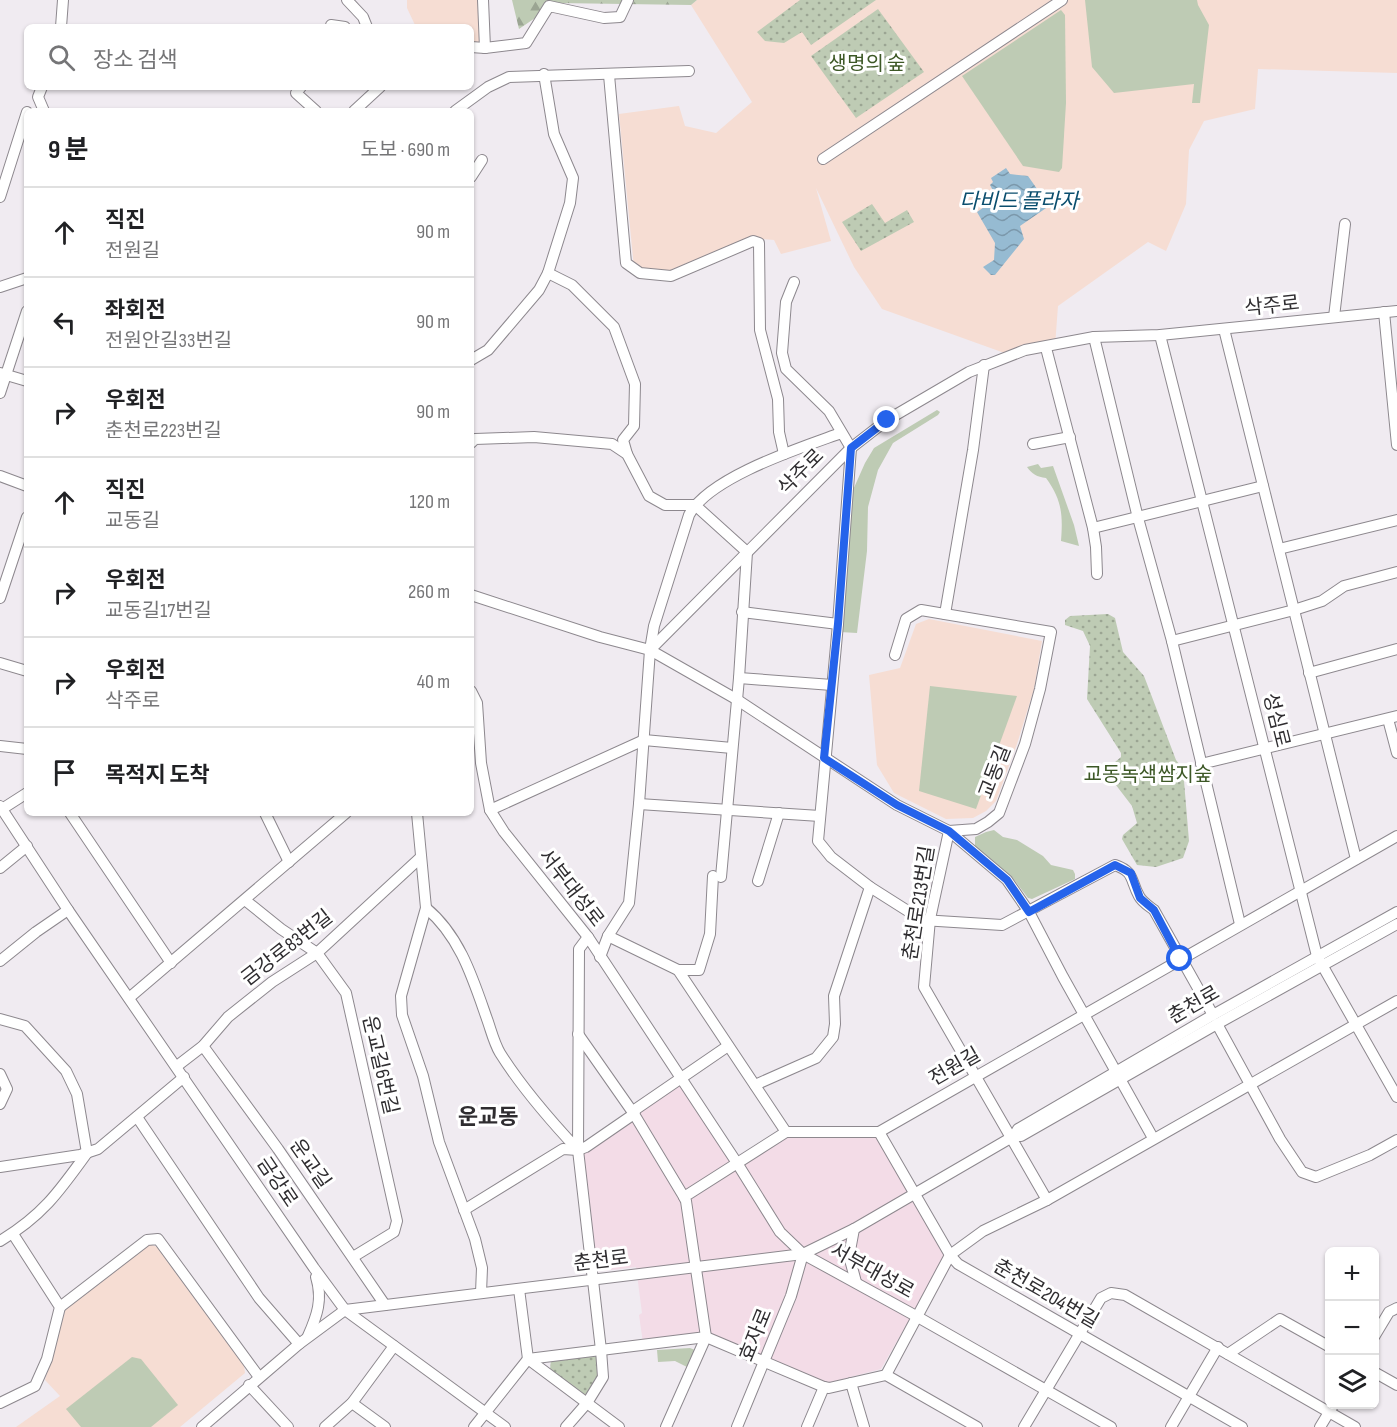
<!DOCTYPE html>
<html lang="ko">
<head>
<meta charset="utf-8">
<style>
	:root { --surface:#fff; --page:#f2f2f2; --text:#202124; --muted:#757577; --line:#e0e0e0 }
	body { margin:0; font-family:"Sofia Sans Condensed","Noto Sans KR",sans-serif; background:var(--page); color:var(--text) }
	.controls { position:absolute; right:18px; bottom:18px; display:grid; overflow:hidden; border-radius:9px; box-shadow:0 2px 4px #0004 }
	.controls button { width:54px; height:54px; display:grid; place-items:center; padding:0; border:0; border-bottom:2px solid var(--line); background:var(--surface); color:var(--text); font:30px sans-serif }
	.stop { position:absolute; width:18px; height:18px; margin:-14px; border:4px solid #2563eb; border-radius:50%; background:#fff }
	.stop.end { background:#2563eb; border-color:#fff; box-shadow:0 2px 6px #0008 }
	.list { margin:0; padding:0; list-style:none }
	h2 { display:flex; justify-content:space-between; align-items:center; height:78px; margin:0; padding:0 24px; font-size:26px }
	h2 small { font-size:20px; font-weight:400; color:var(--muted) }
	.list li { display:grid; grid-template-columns:39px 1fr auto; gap:18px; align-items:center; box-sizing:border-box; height:90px; padding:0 24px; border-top:2px solid var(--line) }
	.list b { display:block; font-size:22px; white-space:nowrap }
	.list p { margin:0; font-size:20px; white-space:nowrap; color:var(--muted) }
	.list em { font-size:20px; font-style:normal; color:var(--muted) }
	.icon { flex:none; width:33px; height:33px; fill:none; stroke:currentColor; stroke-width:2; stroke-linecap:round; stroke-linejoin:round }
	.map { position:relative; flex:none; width:1397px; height:1427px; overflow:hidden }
	.search { position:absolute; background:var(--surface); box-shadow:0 2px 4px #0004; left:24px; top:24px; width:450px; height:66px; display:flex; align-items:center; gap:15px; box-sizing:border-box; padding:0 21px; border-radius:9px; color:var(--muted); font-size:22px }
	.panel { position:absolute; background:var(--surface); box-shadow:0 2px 4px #0004; left:24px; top:108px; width:450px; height:708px; border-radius:9px }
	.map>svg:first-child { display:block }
	.commercial { fill:#f3dce7 }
	.education { fill:#f6ddd3 }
	.grass { fill:#becbb4 }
	.forest { fill:url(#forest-firs) }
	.park { fill:url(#park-dots) }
	.water { fill:url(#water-waves) }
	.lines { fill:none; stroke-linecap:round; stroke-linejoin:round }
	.minor-casing { stroke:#8d888e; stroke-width:12 }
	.minor { stroke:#fff; stroke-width:10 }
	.route { stroke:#2563eb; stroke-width:8 }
	.labels { text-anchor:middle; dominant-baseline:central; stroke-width:6; stroke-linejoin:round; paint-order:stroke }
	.park-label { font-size:20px; fill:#3d5826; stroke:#fff }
	.street-label { font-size:20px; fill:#2f2d30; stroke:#fff }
	.water-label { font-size:21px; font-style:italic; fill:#0a4e6e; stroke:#fff }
	.quarter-label { font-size:22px; font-weight:bold; fill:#2f2d30; stroke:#fff }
</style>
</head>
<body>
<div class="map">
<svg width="1397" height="1427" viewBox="0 0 1397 1427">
	<defs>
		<pattern id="forest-firs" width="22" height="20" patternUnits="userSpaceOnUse" patternTransform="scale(1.5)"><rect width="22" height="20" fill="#becbb4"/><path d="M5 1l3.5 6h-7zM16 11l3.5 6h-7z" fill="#9ba593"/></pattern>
		<pattern id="park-dots" width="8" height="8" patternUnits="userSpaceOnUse" patternTransform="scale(1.5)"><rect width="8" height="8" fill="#becbb4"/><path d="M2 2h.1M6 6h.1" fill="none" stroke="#9ba593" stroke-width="1.8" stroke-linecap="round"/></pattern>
		<pattern id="water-waves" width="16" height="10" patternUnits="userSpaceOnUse" patternTransform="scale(1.5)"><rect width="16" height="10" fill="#96bbd2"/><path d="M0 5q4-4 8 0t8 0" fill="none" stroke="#7b98ab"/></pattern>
	</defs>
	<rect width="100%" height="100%" fill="#f0ebf1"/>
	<path class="commercial" d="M 679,1084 L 736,1168 L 786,1135 L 878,1134 L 947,1254 L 881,1369 L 824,1384 L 709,1336 L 643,1343 L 639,1315 L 642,1313 L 636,1267 L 595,1272 L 581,1151 Z"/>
	<g class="education">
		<path d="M 407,0 L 483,0 L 485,48 L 471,47 L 471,27 L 415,25 L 407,8 Z"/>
		<path d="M 697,0 L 1397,0 L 1397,73 L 1258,69 L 1255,109 L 1204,121 L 1189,150 L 1186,204 L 1166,251 L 1148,242 L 1058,306 L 1055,346 L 1010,355 L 882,309 L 854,267 L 816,188 L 831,241 L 781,254 L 774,240 L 752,238 L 665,272 L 634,268 L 619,114 L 679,106 L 685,126 L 716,133 L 752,102 L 691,5 Z"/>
		<path d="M 929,619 L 1042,641 L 1034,689 L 1017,744 L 996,801 L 986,811 L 973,818 L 946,819 L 894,793 L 877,765 L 869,675 L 900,668 L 916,624 Z"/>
		<path d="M 149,1244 L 157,1247 L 244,1366 L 245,1373 L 180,1427 L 16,1427 L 60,1396 L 45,1380 L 66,1308 Z"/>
	</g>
	<g class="grass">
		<path d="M 1085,0 L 1197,0 L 1198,5 L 1209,25 L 1200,103 L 1192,103 L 1194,84 L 1114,93 L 1092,67 Z"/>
		<path d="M 1061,10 L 1065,15 L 1066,103 L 1062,168 L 1059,172 L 1023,166 L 962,76 Z"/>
		<path d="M 937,410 L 940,412 L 938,415 L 893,443 L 878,470 L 868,507 L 867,551 L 857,633 L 840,632 L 853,490 L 865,463 L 874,448 Z"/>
		<path d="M 1038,464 L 1041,468 L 1053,466 L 1074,525 L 1079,546 L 1061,541 C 1063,515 1062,500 1046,478 C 1037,477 1032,474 1027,467 Z"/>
		<path d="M 930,686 L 1017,696 L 976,809 L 919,791 Z"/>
		<path d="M 994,830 L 1003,837 L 1017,840 L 1043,856 L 1051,865 L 1073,870 L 1075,874 L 1075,879 L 1032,899 L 1028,898 L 1012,877 L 975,846 L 975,837 L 986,832 Z"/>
		<path d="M 690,1348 L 695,1350 L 687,1367 L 675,1361 L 658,1362 L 657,1350 Z"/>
		<path d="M 132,1357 L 141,1359 L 178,1405 L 151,1427 L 81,1427 L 66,1409 Z"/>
	</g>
	<path class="forest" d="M 512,0 L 697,0 L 691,5 L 557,3 L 519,29 Z"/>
	<g class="park">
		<path d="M 800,0 L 876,0 L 811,45 L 802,32 L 784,43 L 765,41 L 757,32 Z"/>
		<path d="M 878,9 L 924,72 L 856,118 L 811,56 Z"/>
		<path d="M 872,204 L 885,223 L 907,210 L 914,222 L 861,251 L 842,222 Z"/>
		<path d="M 1108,614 L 1115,618 L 1123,652 L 1144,676 L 1176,760 L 1183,769 L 1189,841 L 1183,858 L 1156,867 L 1137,865 L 1122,839 L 1123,835 L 1137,823 L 1132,806 L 1109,776 L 1108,768 L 1121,757 L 1121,753 L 1087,699 L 1090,646 L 1083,631 L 1065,625 L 1065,620 L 1070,616 Z"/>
		<path d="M 599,1354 L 600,1375 L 587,1394 L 582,1394 L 550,1370 L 551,1359 Z"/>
	</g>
	<path class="water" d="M 1006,168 L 1010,174 L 1028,176 L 1049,206 L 1020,226 L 1024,239 L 995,275 L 991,275 L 983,267 L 994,260 L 995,243 L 977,212 L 997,198 L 990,185 L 993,182 L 991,178 Z"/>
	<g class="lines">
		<defs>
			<g id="minor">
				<path d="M 347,0 L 363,17 L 367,27"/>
				<path d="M 483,0 L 485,48"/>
				<path d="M 331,25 L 345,27"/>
				<path d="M 61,27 L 63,0"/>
				<path d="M 471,47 L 485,48 L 526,43 L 549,6 L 604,18 L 620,17 L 628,0"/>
				<path d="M 609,75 L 626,263 L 640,273 L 671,276 L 753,241 L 759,243 L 760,330 L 778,399 L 779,432 L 784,454"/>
				<path d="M 42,87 L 38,97 L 44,111"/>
				<path d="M 301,87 L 296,93 L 316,111"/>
				<path d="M 354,111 L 380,87"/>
				<path d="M 455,111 L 488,87 L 509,77 L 689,71"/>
				<path d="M 823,159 L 1062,0"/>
				<path d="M 471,177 L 482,160"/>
				<path d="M 0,197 L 27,112"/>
				<path d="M 548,273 L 572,285 L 614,327 L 635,384 L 634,426 L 623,440 L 627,454"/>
				<path d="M 794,282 L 786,302 L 782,353 L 786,369 L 829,411 L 851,448 L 838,624 L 818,841 L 831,857 L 870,887 L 922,920 L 1002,925 L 1115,865 C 1135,872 1130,880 1139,896 C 1142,902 1149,906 1154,910 L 1213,1015"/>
				<path d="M 0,287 L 27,278"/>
				<path d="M 1384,312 L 1397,445"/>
				<path d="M 1334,317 L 1345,224"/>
				<path d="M 1224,329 L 1356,859"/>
				<path d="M 1160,335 L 1317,956 L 1397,1097"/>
				<path d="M 1094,337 L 1138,518 L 1172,641 L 1240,924"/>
				<path d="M 1046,348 L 1093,528 L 1263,486"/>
				<path d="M 471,360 L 488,350 L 539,290 L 548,273 L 570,203 L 573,178 L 554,134 L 544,74"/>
				<path d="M 0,373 L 27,381"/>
				<path d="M 0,393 L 27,311"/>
				<path d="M 471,443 L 475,439 L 534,437 L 612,444 L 627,454 L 649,496 L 665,505 L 695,505 L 747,552 L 739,678 L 721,877"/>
				<path d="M 1033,444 L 1070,437"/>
				<path d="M 0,476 L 27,486"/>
				<path d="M 1093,528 L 1096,547 L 1097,574"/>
				<path d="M 1279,549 L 1397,520"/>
				<path d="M 471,595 L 600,637 L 650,650 L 851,448 L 887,420 L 969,372 L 1025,350 L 1094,337 L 1160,335 L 1397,311"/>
				<path d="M 0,598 L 27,517"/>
				<path d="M 742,612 L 838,624"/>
				<path d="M 945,614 L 973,450 L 984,365"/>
				<path d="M 1172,641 L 1294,610 L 1322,601 L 1344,586 L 1397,572"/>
				<path d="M 650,650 L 736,699 L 897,805 L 949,831 L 976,829 L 988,822 L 999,813 L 1025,744 L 1040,689 L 1051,632 L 921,610 L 906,619 L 895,655"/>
				<path d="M 0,663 L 27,671"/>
				<path d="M 1309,673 L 1397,649"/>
				<path d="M 739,678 L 832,685"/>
				<path d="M 471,691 L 477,703 L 481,763 L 490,810 L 504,832 L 588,937 L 737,1163 L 780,1232 L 803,1254 L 916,1316 L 1111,1427"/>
				<path d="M 1388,719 L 1397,753"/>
				<path d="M 0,746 L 27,749"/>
				<path d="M 1201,764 L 1397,716"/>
				<path d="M 639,804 L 820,816"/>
				<path d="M 0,806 L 68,910 L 314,1268 L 345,1310 L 505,1427"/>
				<path d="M 2,809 L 27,793"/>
				<path d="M 490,810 L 644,740 L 732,748"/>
				<path d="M 70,813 L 171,963"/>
				<path d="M 265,813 L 289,862"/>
				<path d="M 417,813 L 426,908 L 401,996 L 402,1015 L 423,1076 L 439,1142 L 475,1239 L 482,1268 L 481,1293"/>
				<path d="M 0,868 L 27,846"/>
				<path d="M 758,881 L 779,813"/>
				<path d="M 245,900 L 281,929 L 317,953 L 346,993 L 397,1221 L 394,1232 L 353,1257"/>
				<path d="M 426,908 C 460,936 473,979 487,1019 C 491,1030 494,1043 500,1053 C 522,1088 550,1120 578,1150"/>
				<path d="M 608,936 L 678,970 L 786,1132"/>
				<path d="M 600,957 L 608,936 L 629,903 L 639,804 L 650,650 L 654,626 L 689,515 C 709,477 800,448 841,433"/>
				<path d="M 0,961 L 36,932 L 68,910"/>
				<path d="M 678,970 L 699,970 L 710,934 L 713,876"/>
				<path d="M 129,998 L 346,813"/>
				<path d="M 0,1019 L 25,1026 L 66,1071 L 77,1094 L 87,1153 C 59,1192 42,1216 0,1241"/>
				<path d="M 1217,1024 L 1280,1139 L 1302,1172 L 1316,1177 L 1370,1155 L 1397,1140"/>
				<path d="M 578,1034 L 634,1114 L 684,1197"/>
				<path d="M 203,1046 L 278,1149 L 385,1305"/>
				<path d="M 177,1066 L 203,1046 L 228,1017 L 272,982 L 317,953 L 420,858"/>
				<path d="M 0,1074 L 7,1089 L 0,1104"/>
				<path d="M 755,1085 L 816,1058 L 833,1037 L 835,1024 L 834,996 L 870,887"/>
				<path d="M 137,1117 L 259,1298 L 299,1344"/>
				<path d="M 879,1132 L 950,1255 L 958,1264 L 1242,1427"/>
				<path d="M 1014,1136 L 1018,1129 L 1213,1015 L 1397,912"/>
				<path d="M 0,1167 L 80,1155 L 98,1149 L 184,1077"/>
				<path d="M 1047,1200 L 924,987 L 930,919 L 949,831 L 1007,880 L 1029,912 L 1063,977 L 1153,1138"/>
				<path d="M 464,1210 L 563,1149 L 578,1150 L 586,1147 L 634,1114 L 636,1109 L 728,1046"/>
				<path d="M 854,1229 L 849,1256 L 856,1282"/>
				<path d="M 519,1289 L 528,1359 L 619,1427"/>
				<path d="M 60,1307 L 147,1240 L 158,1239 L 259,1377"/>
				<path d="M 308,1336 C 317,1316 323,1299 316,1277"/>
				<path d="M 1374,1337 L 1389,1312 L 1397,1308"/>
				<path d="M 1228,1354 L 1280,1319 L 1330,1347"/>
				<path d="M 1374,1372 L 1397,1385"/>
				<path d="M 886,1375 L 950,1255 L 983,1231 L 1047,1200 L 1397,1001"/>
				<path d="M 851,1383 L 864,1427"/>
				<path d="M 249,1385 L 288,1427"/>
				<path d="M 0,1403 L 35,1386 L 47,1359 L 60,1307 L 13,1234"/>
				<path d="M 352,1403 L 385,1427"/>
				<path d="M 202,1427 L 299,1344 L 345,1310 L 803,1254 L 854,1229 L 1014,1136 L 1021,1136 L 1217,1024 L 1397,924"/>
				<path d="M 325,1427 L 352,1403 L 394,1346"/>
				<path d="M 474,1427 L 528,1359 L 706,1337 L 824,1387 L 829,1388 L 886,1375 L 977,1427"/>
				<path d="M 566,1427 L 587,1403 L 603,1377 L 601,1350 L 578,1150 L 579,949 L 588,937"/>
				<path d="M 666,1427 L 706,1337 L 686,1201 L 684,1197 L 786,1132 L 879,1132 L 1397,836"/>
				<path d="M 737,1427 L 791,1296 L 803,1254"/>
				<path d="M 807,1427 L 824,1387"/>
				<path d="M 1024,1427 L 1101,1298 L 1111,1293 L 1125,1295 L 1355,1427"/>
				<path d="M 1171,1427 L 1218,1347"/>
				<path d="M 1320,1427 L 1334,1404"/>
			</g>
		</defs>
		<use href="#minor" class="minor-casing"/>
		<use href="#minor" class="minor"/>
	</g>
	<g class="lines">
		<path class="route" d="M 887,420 L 851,448 L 838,624 L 824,758 L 897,805 L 949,831 L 1007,880 L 1029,912 L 1115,865 L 1131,873 L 1140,898 L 1154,910 L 1180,959"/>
	</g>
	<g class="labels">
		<g class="park-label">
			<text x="867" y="64">생명의 숲</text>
			<text x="1148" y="775">교동녹색쌈지숲</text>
		</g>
		<g class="street-label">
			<text transform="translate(1272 306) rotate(-6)">삭주로</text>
			<text transform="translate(801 472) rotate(-45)">삭주로</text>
			<text transform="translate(1276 720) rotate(76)">성심로</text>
			<text transform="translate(995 772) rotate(-69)">교동길</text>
			<text transform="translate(571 888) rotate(52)">서부대성로</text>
			<text transform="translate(919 903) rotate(-81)">춘천로213번길</text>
			<text transform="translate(287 948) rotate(-38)">금강로83번길</text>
			<text transform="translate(1194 1005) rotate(-30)">춘천로</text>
			<text transform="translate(380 1065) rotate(77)">운교길6번길</text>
			<text transform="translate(955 1067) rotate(-30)">전원길</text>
			<text transform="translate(310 1164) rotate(55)">운교길</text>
			<text transform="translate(277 1182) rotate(56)">금강로</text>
			<text transform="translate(601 1261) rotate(-7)">춘천로</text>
			<text transform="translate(872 1271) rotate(29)">서부대성로</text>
			<text transform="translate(1046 1294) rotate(30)">춘천로204번길</text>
			<text transform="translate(756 1335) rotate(-68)">효자로</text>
		</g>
		<g class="water-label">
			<text x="1019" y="201">다비드 플라자</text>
		</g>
		<g class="quarter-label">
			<text x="488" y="1117">운교동</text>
		</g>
	</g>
</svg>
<div class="controls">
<button>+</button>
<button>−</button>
<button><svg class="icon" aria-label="layers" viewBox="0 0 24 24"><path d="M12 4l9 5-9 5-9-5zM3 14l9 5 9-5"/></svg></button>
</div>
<div class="stop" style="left:1180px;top:959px"></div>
<div class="stop end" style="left:887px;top:420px"></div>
<div class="search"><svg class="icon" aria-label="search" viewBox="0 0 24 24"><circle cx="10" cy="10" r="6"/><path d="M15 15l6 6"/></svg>장소 검색</div>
<section class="panel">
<h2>9 분<small>도보 · 690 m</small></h2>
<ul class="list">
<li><svg class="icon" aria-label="ahead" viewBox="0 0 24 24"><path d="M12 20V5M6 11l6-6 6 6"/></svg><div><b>직진</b><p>전원길</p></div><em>90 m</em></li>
<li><svg class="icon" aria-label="left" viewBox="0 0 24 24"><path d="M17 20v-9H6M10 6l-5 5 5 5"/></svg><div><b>좌회전</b><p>전원안길33번길</p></div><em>90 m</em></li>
<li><svg class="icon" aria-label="right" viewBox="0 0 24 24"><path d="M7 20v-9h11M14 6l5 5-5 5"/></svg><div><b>우회전</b><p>춘천로223번길</p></div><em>90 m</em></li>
<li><svg class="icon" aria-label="ahead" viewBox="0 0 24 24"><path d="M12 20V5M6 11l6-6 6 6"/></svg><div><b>직진</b><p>교동길</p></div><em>120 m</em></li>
<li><svg class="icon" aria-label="right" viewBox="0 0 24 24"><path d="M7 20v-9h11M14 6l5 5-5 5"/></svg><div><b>우회전</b><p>교동길17번길</p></div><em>260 m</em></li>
<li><svg class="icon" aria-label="right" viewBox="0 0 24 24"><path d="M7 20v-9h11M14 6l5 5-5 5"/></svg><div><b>우회전</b><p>삭주로</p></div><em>40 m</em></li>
<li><svg class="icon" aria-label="arrive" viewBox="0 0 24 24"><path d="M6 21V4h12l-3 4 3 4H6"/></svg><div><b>목적지 도착</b></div></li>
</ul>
</section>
</div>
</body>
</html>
